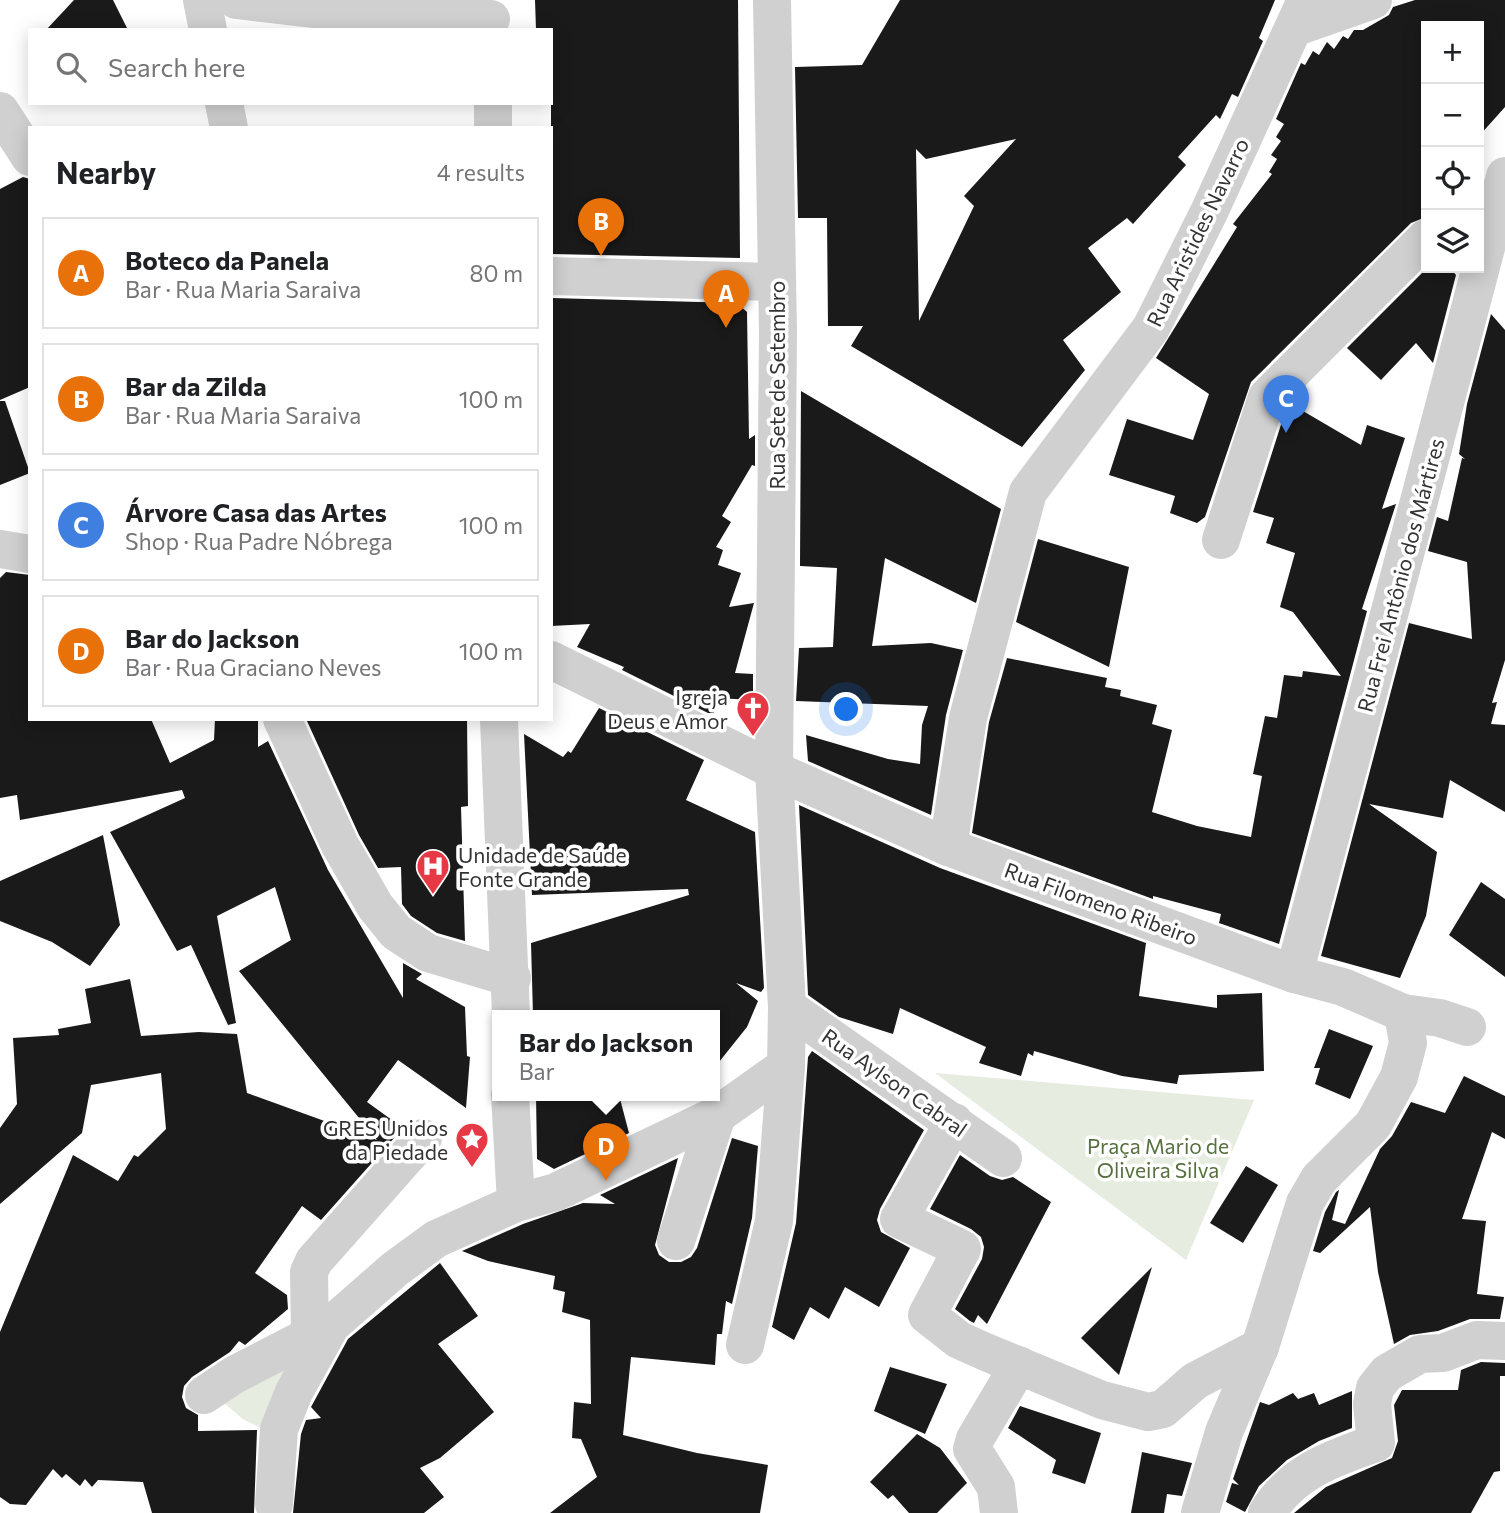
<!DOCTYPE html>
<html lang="en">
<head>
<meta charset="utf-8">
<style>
	:root { --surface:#fff; --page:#f2f2f2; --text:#202124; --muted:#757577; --line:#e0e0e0; --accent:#e63946 }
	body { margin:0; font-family:Commissioner,sans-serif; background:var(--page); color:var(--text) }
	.controls { position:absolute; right:21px; top:21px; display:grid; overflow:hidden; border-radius:0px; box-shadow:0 4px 18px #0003 }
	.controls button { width:63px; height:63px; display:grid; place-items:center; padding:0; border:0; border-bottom:2px solid var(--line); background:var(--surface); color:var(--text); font:35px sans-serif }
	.you { position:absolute; left:847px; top:710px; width:24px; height:24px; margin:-18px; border:5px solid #fff; border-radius:50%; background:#1a73e8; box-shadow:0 0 0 10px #1a73e833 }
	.badge { display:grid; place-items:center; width:46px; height:46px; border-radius:50%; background:var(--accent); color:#fff; font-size:23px; font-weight:700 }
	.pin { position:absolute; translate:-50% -58px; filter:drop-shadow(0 2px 4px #0008) }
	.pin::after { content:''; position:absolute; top:37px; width:24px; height:21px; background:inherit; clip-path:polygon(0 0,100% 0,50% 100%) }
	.popup { position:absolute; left:492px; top:1010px; width:228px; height:91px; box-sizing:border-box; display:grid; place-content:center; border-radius:0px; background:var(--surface); filter:drop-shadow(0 2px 5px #0005); font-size:23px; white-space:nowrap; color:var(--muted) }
	.popup b { font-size:26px; color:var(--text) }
	.popup::after { content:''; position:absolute; left:50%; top:100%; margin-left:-14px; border:14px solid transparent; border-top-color:var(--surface) }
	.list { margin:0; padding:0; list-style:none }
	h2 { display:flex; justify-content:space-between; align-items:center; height:91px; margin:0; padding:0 28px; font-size:30px }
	h2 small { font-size:23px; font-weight:400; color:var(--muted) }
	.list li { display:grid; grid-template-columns:46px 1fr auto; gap:21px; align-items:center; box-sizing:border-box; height:112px; margin:0 14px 14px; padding:0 14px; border:2px solid var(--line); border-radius:0px }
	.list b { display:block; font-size:26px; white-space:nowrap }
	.list p { margin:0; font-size:23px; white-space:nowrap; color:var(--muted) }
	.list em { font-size:23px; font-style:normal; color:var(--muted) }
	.icon { flex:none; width:38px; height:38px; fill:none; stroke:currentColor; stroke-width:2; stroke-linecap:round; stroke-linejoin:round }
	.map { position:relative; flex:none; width:1505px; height:1513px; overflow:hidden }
	.search { position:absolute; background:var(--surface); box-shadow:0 4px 18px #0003; left:28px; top:28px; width:525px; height:77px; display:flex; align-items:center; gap:18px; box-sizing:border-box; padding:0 24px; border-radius:0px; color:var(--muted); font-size:26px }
	.panel { position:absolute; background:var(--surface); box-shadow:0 4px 18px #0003; left:28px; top:126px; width:525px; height:595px; border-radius:0px }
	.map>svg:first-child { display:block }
	.green { fill:#e6ecdf }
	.building { fill:#1a1a1a; fill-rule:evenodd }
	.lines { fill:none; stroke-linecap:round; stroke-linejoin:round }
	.minor { stroke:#d0d0d0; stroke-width:38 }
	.labels { text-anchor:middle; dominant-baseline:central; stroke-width:7; stroke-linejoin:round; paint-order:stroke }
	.street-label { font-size:21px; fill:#333; stroke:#fff }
	.poi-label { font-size:21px; fill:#333; stroke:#fff; text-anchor:end }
	.park-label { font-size:21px; fill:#56703f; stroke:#fff }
</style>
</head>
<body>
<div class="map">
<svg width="1505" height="1513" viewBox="0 0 1505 1513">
	<rect width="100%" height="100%" fill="#fff"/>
	<g class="green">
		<path d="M 935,1073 L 1254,1100 L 1186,1260 Z"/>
		<path d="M 290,1360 L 266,1430 L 244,1420 L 217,1397 Z"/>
	</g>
	<g class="building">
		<path d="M 74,0 L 113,0 L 128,30 L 46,30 Z"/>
		<path d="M 535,0 L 738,0 L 740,258 L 551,254 L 551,30 L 536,30 Z"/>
		<path d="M 900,0 L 1275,0 L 1259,38 L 1263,41 L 1238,97 L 1232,94 L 1220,119 L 1216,115 L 1178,157 L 1186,165 L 1133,224 L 1127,218 L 1088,248 L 1121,292 L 1063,340 L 1085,370 L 1022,447 L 851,346 L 863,326 L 828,326 L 827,218 L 798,218 L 795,67 L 862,65 ZM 1016,139 L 964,196 L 974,206 L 919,321 L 916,149 L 926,159 Z"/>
		<path d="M 1415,0 L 1505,0 L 1505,107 L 1479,136 L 1479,26 L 1426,26 L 1426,217 L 1411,223 L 1251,382 L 1205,517 L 1197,523 L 1170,513 L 1175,496 L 1109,475 L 1127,419 L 1193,440 L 1209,394 L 1156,358 L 1237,227 L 1233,224 L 1272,174 L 1269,172 L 1277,159 L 1271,155 L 1281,141 L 1276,137 L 1284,124 L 1276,119 L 1301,63 L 1305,65 L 1313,51 L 1319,55 L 1327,42 L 1334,49 L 1343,36 L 1348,39 L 1354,30 L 1363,30 L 1389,15 L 1393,7 Z"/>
		<path d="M 23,177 L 30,179 L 30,387 L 0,400 L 0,189 Z"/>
		<path d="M 1427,268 L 1450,268 L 1456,275 L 1433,363 L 1416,343 L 1381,380 L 1347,348 Z"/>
		<path d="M 551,298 L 737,303 L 747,312 L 749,439 L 755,435 L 755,466 L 752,465 L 722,516 L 731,522 L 716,547 L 723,550 L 718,565 L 741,573 L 729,607 L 754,603 L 735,673 L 753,674 L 753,700 L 716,698 L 714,713 L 708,713 L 622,670 L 624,667 L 577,647 L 590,624 L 551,626 Z"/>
		<path d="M 1491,314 L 1505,330 L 1505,660 L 1492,703 L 1497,702 L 1491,724 L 1505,725 L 1505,812 L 1450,780 L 1443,818 L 1369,804 L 1437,852 L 1426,916 L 1400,978 L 1321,956 L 1409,623 L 1472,639 L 1467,562 L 1428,551 L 1437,517 L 1448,521 L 1462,458 L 1465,459 L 1459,454 L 1467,404 Z"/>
		<path d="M 801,391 L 1001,509 L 976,603 L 885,558 L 872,646 L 931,643 L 963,650 L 946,715 L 931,815 L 808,761 L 806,735 L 888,759 L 920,764 L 922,725 L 928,706 L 796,701 L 799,648 L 833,647 L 837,568 L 800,566 Z"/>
		<path d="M 0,401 L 5,401 L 30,473 L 0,485 Z"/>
		<path d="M 1291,404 L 1361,445 L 1367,425 L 1405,438 L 1382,509 L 1396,504 L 1362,609 L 1367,611 L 1279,944 L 1219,923 L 1221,914 L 1153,896 L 1153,899 L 972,833 L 989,722 L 1007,658 L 1107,678 L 1105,687 L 1121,690 L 1120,696 L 1157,705 L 1152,724 L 1172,730 L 1152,812 L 1197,826 L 1251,837 L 1262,776 L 1253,774 L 1265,716 L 1277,718 L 1284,675 L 1302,677 L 1303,671 L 1341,676 L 1293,612 L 1280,607 L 1295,553 L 1266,543 L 1274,518 L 1253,512 L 1286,409 Z"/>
		<path d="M 1038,539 L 1129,567 L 1109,667 L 1016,622 Z"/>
		<path d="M 6,572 L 30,575 L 30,719 L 151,719 L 170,763 L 214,740 L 215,719 L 258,719 L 258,747 L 268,741 L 328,870 L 403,998 L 403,963 L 422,974 L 416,979 L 465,1007 L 467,1056 L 470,1057 L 466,1108 L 398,1060 L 367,1102 L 403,1128 L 321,1220 L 302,1206 L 255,1273 L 287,1295 L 288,1309 L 245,1345 L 239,1341 L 230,1352 L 192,1377 L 184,1386 L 182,1397 L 186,1408 L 198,1415 L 198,1431 L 257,1430 L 254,1513 L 152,1513 L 143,1482 L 98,1480 L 92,1487 L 85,1479 L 80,1486 L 66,1474 L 62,1478 L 53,1469 L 26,1505 L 10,1504 L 0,1497 L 0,1332 L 73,1155 L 118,1181 L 134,1155 L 138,1157 L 166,1129 L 161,1073 L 91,1085 L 82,1133 L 0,1204 L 0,1128 L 17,1104 L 13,1038 L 59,1035 L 58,1029 L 91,1023 L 85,989 L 130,979 L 141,1036 L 199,1032 L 237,1034 L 247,1093 L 377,1140 L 239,971 L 291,940 L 275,887 L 217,916 L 236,1023 L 228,1025 L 191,945 L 177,951 L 110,832 L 185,798 L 182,790 L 20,820 L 17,795 L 0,798 L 0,578 Z"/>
		<path d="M 599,708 L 704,760 L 686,800 L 755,832 L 764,988 L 761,992 L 736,983 L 758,1001 L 747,1027 L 715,1067 L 715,1015 L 533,1015 L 531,943 L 689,895 L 688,889 L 532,895 L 524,734 L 563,757 L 568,751 L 571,753 Z"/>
		<path d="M 310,719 L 467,719 L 468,806 L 461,807 L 465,941 L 437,933 L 411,916 L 402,904 L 401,867 L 378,868 L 359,835 L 307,721 Z"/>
		<path d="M 799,805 L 940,868 L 1146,943 L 1139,996 L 1217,1008 L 1217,995 L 1262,993 L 1264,1071 L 1179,1075 L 1177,1084 L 1122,1076 L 1034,1051 L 1033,1056 L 1028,1053 L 1021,1076 L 979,1063 L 986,1047 L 900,1008 L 893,1034 L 839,1017 L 808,995 Z"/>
		<path d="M 103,835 L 120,925 L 90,966 L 52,942 L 0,921 L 0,881 Z"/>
		<path d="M 1481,882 L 1505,899 L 1505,977 L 1449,935 Z"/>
		<path d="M 1329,1029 L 1373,1046 L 1350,1099 L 1315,1084 L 1320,1068 L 1314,1068 Z"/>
		<path d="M 812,1051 L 924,1130 L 880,1209 L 877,1220 L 881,1232 L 910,1248 L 879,1307 L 845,1287 L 829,1319 L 810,1307 L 794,1340 L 772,1327 L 796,1223 L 808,1057 Z"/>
		<path d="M 1464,1076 L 1505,1096 L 1505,1139 L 1492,1132 L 1462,1219 L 1486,1221 L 1477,1294 L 1504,1297 L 1500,1319 L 1470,1319 L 1438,1331 L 1410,1335 L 1394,1344 L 1378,1272 L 1370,1207 L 1320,1253 L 1313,1251 L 1325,1212 L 1336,1192 L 1339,1190 L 1332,1220 L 1345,1224 L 1380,1149 L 1392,1136 L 1411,1102 L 1445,1113 Z"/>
		<path d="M 536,1095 L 619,1095 L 629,1133 L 554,1169 L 537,1159 Z"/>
		<path d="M 732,1138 L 758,1146 L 752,1218 L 732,1304 L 726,1301 L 722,1334 L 717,1334 L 715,1365 L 631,1357 L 623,1435 L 697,1453 L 768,1465 L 760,1513 L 550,1513 L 597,1477 L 581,1439 L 572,1438 L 574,1402 L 591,1404 L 590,1320 L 562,1312 L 565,1292 L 553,1289 L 555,1276 L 488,1261 L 462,1251 L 523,1224 L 583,1203 L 615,1204 L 600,1195 L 678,1158 L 655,1245 L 659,1255 L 669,1262 L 681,1262 L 691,1257 L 697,1248 Z"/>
		<path d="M 960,1155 L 990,1176 L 1002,1180 L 1013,1177 L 1051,1202 L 987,1324 L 978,1315 L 974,1323 L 970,1321 L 955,1309 L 982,1259 L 984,1247 L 981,1237 L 971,1229 L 930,1209 Z"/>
		<path d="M 1246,1166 L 1278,1185 L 1243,1243 L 1210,1223 Z"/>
		<path d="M 440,1263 L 478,1316 L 438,1344 L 494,1412 L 440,1458 L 420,1468 L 444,1497 L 424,1513 L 293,1513 L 301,1434 L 306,1420 L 321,1418 L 311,1407 L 348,1339 Z"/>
		<path d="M 1152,1267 L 1119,1375 L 1081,1338 Z"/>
		<path d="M 1481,1362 L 1505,1363 L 1505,1376 L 1500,1376 L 1500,1471 L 1494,1472 L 1471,1513 L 1294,1513 L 1326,1487 L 1392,1458 L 1398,1441 L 1394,1405 L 1402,1390 L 1458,1390 L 1461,1370 Z"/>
		<path d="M 890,1367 L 947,1384 L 925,1434 L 874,1411 Z"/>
		<path d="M 1352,1391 L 1352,1428 L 1319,1441 L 1287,1460 L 1259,1486 L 1245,1512 L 1226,1502 L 1232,1483 L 1239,1485 L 1233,1479 L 1260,1402 L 1269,1405 L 1293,1393 L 1298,1399 L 1314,1393 L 1319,1405 Z"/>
		<path d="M 1020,1406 L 1101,1433 L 1085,1484 L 1052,1473 L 1056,1460 L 1008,1428 Z"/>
		<path d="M 917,1434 L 940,1448 L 967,1483 L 937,1513 L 909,1513 L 893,1495 L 888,1499 L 870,1482 Z"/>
		<path d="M 1142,1452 L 1192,1463 L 1182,1496 L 1167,1494 L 1164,1513 L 1131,1513 Z"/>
	</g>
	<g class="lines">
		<g class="minor">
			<path d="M 202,0 L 208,30"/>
			<path d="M 236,0 L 374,16 L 491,19"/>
			<path d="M 1296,27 L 1373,0"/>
			<path d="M 224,103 L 229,128"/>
			<path d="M 493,103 L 493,128"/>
			<path d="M 0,111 L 30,157"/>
			<path d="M 551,276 L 776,282"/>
			<path d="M 1221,540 L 1267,397 L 1426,238"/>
			<path d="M 0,549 L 30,554"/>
			<path d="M 551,660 L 774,770 L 948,847 L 1294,974 L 1343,987 L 1403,1013 L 1408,1043 L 1399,1077 L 1373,1125 L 1319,1179 L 1305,1203 L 1260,1347 L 1224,1432 L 1200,1513"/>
			<path d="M 282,719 L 340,845 L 375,906 L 396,932 L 428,953 L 512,978"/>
			<path d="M 499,719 L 511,1015"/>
			<path d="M 948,847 L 968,718 L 1028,492 L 1151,328 L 1210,210 L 1306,0"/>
			<path d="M 1294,974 L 1505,176"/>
			<path d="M 787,1007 L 1003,1158"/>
			<path d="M 1403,1013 L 1440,1018 L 1467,1027"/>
			<path d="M 510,1095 L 516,1203"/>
			<path d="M 954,1122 L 899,1219 L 962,1249 L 927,1315 L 959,1340 L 988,1353 L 1102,1400 L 1148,1412 L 1163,1409 L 1195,1381 L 1260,1347"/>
			<path d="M 676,1241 L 717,1115"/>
			<path d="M 310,1334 L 309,1272 L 314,1261 L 423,1138"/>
			<path d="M 745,1345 L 774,1221 L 786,1066 L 787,1007 L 774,770 L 778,332 L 772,0"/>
			<path d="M 204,1395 L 234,1375 L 331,1325"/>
			<path d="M 274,1504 L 279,1429 L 294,1392 L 331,1325 L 395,1269 L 436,1239 L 516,1203 L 556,1192 L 717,1115 L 786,1066"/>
			<path d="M 999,1513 L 996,1487 L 972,1449 L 975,1439 L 1019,1365"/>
			<path d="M 1267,1513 C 1292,1472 1333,1458 1376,1443 L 1372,1404 L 1375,1388 L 1387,1373 L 1420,1354 L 1443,1353 L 1477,1340 L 1505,1341"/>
		</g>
	</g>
	<defs>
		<symbol id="church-pin" viewBox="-11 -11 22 30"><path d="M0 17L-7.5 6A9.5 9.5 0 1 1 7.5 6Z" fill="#e63946" stroke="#fff"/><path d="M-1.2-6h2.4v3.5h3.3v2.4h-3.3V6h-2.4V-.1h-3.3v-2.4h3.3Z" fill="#fff"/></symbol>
		<symbol id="hospital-pin" viewBox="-11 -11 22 30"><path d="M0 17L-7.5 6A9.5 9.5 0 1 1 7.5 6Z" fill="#e63946" stroke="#fff"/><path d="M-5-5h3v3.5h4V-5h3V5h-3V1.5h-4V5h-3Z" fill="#fff"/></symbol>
		<symbol id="sight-pin" viewBox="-11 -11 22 30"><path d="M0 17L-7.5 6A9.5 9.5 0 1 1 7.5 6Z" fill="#e63946" stroke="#fff"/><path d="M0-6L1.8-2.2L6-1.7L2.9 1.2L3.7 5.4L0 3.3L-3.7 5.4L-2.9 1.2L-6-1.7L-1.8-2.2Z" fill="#fff"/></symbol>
	</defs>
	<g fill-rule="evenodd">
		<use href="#church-pin" x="734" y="689" width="38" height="52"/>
		<use href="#hospital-pin" x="414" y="847" width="38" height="52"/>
		<use href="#sight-pin" x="453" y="1120" width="38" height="52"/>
	</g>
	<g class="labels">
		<g class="street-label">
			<text transform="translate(1197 232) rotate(-64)">Rua Aristides Navarro</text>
			<text transform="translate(776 385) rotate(-90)">Rua Sete de Setembro</text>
			<text transform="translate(1400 575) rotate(-75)">Rua Frei Antônio dos Mártires</text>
			<text transform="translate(1101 903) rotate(20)">Rua Filomeno Ribeiro</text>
			<text transform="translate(895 1082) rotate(35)">Rua Aylson Cabral</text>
		</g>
		<g class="poi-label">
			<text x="728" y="696">Igreja<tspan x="728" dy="24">Deus e Amor</tspan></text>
			<text x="458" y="854" text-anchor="start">Unidade de Saúde<tspan x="458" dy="24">Fonte Grande</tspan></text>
			<text x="448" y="1127">GRES Unidos<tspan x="448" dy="24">da Piedade</tspan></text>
		</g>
		<g class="park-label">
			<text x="1158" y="1145">Praça Mario de<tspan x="1158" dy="24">Oliveira Silva</tspan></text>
		</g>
	</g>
</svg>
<div class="controls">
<button>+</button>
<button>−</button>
<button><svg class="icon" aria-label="locate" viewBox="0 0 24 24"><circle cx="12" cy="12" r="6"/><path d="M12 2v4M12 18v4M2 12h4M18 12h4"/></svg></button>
<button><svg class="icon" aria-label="layers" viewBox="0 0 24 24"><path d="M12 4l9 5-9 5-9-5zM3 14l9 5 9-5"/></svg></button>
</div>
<div class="you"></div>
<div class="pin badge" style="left:726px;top:328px;background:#e8710a">A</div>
<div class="pin badge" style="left:601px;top:256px;background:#e8710a">B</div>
<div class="pin badge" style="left:1286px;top:433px;background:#3f7fe0">C</div>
<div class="pin badge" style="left:606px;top:1181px;background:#e8710a">D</div>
<div class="popup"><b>Bar do Jackson</b>Bar</div>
<div class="search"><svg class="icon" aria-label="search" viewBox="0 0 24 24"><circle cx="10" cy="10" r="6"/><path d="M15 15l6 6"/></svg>Search here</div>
<section class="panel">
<h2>Nearby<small>4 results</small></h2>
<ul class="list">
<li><span class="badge" style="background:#e8710a">A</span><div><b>Boteco da Panela</b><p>Bar · Rua Maria Saraiva</p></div><em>80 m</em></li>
<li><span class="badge" style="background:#e8710a">B</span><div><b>Bar da Zilda</b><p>Bar · Rua Maria Saraiva</p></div><em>100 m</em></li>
<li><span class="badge" style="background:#3f7fe0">C</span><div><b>Árvore Casa das Artes</b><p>Shop · Rua Padre Nóbrega</p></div><em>100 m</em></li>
<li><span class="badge" style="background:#e8710a">D</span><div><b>Bar do Jackson</b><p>Bar · Rua Graciano Neves</p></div><em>100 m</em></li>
</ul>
</section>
</div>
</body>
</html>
